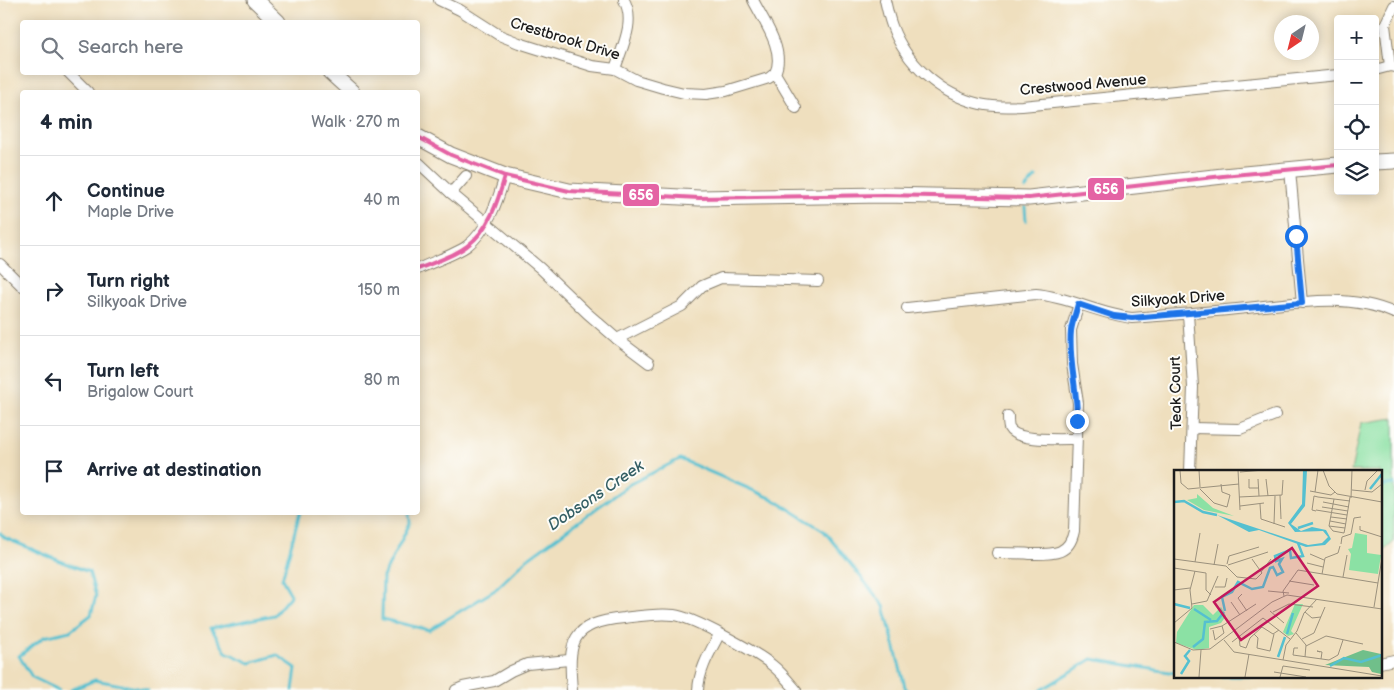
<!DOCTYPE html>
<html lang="en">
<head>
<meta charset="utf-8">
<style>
	:root { --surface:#fff; --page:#f6f6f7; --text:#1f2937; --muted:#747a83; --line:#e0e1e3 }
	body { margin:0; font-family:"Balsamiq Sans",sans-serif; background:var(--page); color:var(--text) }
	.controls { position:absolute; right:15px; top:15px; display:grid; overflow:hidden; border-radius:5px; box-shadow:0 2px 12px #0003 }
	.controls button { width:45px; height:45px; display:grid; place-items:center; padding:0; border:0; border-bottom:1px solid var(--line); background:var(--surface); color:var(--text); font:25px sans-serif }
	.compass { position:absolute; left:1274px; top:15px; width:45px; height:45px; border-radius:50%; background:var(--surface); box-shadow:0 2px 12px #0003; rotate:215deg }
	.stop { position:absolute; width:15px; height:15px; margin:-11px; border:4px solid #1a73e8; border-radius:50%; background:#fff }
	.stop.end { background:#1a73e8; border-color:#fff; box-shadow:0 1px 5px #0008 }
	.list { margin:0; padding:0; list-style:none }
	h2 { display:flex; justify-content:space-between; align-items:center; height:65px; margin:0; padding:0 20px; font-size:21px }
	h2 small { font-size:16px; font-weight:400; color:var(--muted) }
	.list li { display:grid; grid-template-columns:32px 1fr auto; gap:15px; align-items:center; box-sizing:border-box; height:90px; padding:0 20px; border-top:1px solid var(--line) }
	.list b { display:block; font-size:19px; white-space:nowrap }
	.list p { margin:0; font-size:16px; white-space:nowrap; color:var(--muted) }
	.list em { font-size:16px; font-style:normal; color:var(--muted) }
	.icon { flex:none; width:28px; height:28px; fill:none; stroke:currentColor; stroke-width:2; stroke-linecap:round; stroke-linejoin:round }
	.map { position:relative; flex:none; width:1394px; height:690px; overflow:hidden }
	.search { position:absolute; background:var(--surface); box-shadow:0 2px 12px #0003; left:20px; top:20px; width:400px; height:55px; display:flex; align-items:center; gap:12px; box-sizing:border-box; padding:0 18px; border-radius:5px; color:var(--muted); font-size:19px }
	.panel { position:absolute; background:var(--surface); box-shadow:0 2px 12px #0003; left:20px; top:90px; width:400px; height:425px; border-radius:5px }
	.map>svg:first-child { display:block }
	.green { fill:#8be1a4; stroke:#547e60 }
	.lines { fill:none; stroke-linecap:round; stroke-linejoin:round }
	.stream { stroke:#55c0d0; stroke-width:3 }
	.street-casing { stroke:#867e6d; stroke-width:12 }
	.secondary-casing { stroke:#867e6d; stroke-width:17 }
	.street { stroke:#fff; stroke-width:10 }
	.secondary { stroke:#fff; stroke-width:15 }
	.bus-1-casing { stroke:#fdfcf7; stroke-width:8 }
	.bus-1 { stroke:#e463a4; stroke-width:4 }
	.route { stroke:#1a73e8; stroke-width:6 }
	.labels { text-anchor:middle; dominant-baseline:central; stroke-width:4; stroke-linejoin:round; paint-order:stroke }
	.street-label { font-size:15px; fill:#1c1c1c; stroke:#fdfcf7 }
	.water-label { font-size:16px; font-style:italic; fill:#335e64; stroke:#fdfcf7 }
	.inset-river { fill:none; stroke:#55c0d0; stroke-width:2.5 }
	.inset-road { fill:none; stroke:#9b917d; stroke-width:1 }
	.view { fill:#c2185b; fill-opacity:0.15; stroke:#c2185b; stroke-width:2.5 }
	.inset-edge { fill:none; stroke:#1c1c1c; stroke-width:2.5 }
	.line-badge { stroke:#fdfcf7; stroke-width:2 }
	.badge-label { font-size:14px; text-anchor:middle; font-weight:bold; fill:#fff }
</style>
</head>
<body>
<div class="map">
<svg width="1394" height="690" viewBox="0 0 1394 690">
	<rect width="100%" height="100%" fill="#fdfcf7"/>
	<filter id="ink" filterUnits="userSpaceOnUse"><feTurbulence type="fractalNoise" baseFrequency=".02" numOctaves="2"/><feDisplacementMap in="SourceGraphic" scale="10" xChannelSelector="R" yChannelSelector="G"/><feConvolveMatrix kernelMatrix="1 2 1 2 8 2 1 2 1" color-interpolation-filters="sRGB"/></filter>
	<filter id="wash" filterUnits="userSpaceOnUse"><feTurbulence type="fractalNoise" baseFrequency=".0096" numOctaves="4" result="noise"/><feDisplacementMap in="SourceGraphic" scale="20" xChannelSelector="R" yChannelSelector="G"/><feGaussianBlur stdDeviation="1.12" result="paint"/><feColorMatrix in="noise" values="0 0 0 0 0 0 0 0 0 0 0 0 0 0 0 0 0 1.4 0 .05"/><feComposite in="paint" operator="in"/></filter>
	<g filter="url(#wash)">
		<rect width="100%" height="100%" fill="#efdfbe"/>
		<path class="green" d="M 1394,418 L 1394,542 L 1380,554 L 1380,471 L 1351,471 L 1361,423 Z"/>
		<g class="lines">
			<g class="stream">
				<path d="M 1025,189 L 1036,177"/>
				<path d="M 1025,207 L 1026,221"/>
				<path d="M 1380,486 L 1394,484"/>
				<path d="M 409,512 L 410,523 L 383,577 L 382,619 L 429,630 L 495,590 L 527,559 L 630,484 L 680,459 L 773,499 L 824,531 L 884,606 L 905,687 L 907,690"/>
				<path d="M 0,533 L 5,538 L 60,561 L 89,572 L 96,596 L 91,615 L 70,631 L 44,637 L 19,656 L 32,677 L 59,690"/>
				<path d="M 1221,676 L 1256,676"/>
				<path d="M 71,690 L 95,680 L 148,690"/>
				<path d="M 293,690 L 296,668 L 277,655 L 250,663 L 226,652 L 211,628 L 274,615 L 291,595 L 282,579 L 300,512"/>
				<path d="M 1041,690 L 1092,659 L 1175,673"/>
			</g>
		</g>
	</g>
	<g filter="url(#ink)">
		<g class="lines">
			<defs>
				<g id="street">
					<path d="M 439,0 L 460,10 L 499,35 L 519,43 L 592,66 L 615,69 L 636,80 L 663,88 L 684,93 L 706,94 L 726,91 L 769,78 L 775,73"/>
					<path d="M 753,0 C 763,20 786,51 775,73 L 796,108"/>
					<path d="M 885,0 C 887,9 889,18 892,26 C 906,64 941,95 980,104 C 994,107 1008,107 1022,106 L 1338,75"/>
					<path d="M 1390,66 L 1385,25 L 1394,6"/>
					<path d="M 615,69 C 622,47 636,22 624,0"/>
					<path d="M 1375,70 L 1390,66 L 1394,67"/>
					<path d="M 68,72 L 88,92"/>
					<path d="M 419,163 L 451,193 L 540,268 L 587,313 L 617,339 L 649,363"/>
					<path d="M 1290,170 L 1302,303"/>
					<path d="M 451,193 L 466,176"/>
					<path d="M 0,264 L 22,286"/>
					<path d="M 418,269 C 432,262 454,255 467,246 C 488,230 498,200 505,176"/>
					<path d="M 907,308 L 1036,294 C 1069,297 1099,314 1132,318 C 1170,315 1208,312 1247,308 C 1295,303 1348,292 1394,313"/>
					<path d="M 1188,314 L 1193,387 L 1190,471"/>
					<path d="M 617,339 L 682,306 L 702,286 L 721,278 L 818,281"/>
					<path d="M 1008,416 C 1008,420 1008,425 1009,428 C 1016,442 1061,439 1076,439"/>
					<path d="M 1192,428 L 1240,429 L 1275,415"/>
					<path d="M 997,553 C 1008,553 1019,553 1030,554 C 1052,554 1069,556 1074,531 L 1078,403 L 1072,364 L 1071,330 L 1079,304"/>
					<path d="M 1380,663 L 1394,660"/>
					<path d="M 456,690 L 463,687 L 494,681 L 511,671 L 527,664 L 569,660"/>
					<path d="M 572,690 C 568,642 570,623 624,618 C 640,616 657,613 674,615 C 693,617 756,652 772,665 C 781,672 789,682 796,690"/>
					<path d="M 698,690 C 699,670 710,652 719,635"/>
				</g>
				<g id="secondary">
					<path d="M 255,0 L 278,22"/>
					<path d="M 330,72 L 352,92"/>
					<path d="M 418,137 L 451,155 L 505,176 L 569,191 L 699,198 L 885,195 L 1029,198 L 1223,176 L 1338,165"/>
					<path d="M 1375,162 L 1394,161"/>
				</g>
			</defs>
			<use href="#street" class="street-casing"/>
			<use href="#secondary" class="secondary-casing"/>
			<use href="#street" class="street"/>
			<use href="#secondary" class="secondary"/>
			<defs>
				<g id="bus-1">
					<path d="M 418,137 L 451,155 L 505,176 L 569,191 L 699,198 L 885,195 L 1029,198 L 1223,176 L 1338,165"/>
					<path d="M 418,269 C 434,262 453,257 467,246 C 489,230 498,201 505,176"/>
				</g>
			</defs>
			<use href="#bus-1" class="bus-1-casing"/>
			<use href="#bus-1" class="bus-1"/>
		</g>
	</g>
	<g class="lines" filter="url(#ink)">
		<path class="route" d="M 1077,421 C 1078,391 1068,361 1071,331 C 1072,322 1076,313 1078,304 L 1114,316 L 1132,318 L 1302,303 L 1296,236"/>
	</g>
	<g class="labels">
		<g class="street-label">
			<text transform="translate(565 39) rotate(17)">Crestbrook Drive</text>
			<text transform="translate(1083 85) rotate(-5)">Crestwood Avenue</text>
			<text transform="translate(1178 299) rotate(-4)">Silkyoak Drive</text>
			<text transform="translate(1176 393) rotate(-91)">Teak Court</text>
		</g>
		<g class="water-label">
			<text transform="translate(596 496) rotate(-34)">Dobsons Creek</text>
		</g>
	</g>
	<g transform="translate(1174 470)">
		<rect width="208" height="208" fill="#efdfbe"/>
		<path d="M 23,24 L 39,38 L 60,46 L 30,40 L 13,30 L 23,28 ZM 181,63 L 193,65 L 193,83 L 207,85 L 204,104 L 175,100 L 177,84 L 174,79 L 178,78 ZM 121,134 L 129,134 L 117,161 L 120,164 L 114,166 L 109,162 ZM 20,135 L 29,135 L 39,145 L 47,137 L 52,146 L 47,153 L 35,157 L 35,178 L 23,180 L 2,173 L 3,162 Z" fill="#8be1a4"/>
		<path d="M 189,180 L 207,184 L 207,204 L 198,202 L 195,197 L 151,195 Z" fill="#70bf8a"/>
		<path d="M 129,0 L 133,0 L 131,36 L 117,54 L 127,61 L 138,57 L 152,60 L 157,69 L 151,75 L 132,77 L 85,60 L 75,62 L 43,45 L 134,75 L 148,73 L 154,67 L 149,61 L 121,62 L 114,53 L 128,34 Z" fill="#55c0d0"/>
		<path class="inset-river" d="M 196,19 L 208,4M 0,32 L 10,31 L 29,42 L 43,45M 124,58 L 139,53M 0,134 L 16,138M 20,139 L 37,150M 51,141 L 48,127 L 58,122 L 64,112 L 78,119 L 89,117 L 96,98 L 99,97 L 103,105 L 109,102 L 105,94 L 108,89 L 102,91 L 101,86 L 116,80 L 117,88 L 129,86 L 124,73M 113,164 L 119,143M 19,177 L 29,169 L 31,152 L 43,151 L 50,142M 104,187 L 111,167M 156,196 L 170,188 L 187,192 L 208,185M 7,204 L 15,191 L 11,186 L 16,180"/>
		<path class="inset-road" d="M 6,0 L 7,13 L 14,19 L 65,14M 25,0 L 26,17M 64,0 L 66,40M 149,0 L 155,16 L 163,24 L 208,32M 66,2 L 90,0M 75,9 L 75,18 L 84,18M 84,9 L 85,26M 92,9 L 94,26M 26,19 L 40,33 L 53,37 L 56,25 L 48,22 L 47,14M 178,20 L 198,22 L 208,14M 191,20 L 193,11 L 204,0M 136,21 L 157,25 L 161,22M 141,22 L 144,0M 106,25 L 107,49M 65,27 L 108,25 L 109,10M 144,27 L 176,31M 177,28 L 178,0M 149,32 L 175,37M 86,34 L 87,49 L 111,57M 66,36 L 90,33M 148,37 L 174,41M 142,40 L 173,45M 142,41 L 138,40 L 140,26 L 144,27M 157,47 L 173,49M 156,51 L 172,54M 100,54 L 101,26M 155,56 L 160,29M 155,56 L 159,61 L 170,63 L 171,58M 155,56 L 171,58M 186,56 L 186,60 L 208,67M 171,58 L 176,27M 167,74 L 168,67 L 177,64 L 180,48 L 187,47M 136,84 L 150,90M 0,89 L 52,96M 21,92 L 26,63M 133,93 L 149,97M 53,94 L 55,86 L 85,77M 40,95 L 44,74M 54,95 L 94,82M 52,96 L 63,107 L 82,109 L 88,103 L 78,89M 0,98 L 32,103 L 32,120 L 37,125M 87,102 L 97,89M 148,104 L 151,88 L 164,83 L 166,76M 169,107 L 173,85M 115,111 L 140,115M 41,117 L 51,117 L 53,108M 0,120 L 16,118M 94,121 L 115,123M 68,124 L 64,128 L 73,141M 110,126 L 109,121 L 124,100 L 204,113M 57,132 L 66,145M 18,134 L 33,131 L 44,106M 200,137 L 208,88M 96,141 L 110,153M 99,142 L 115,134 L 139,137M 131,142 L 138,148 L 147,147M 0,153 L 18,138 L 16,120 L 21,101M 48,156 L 82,134M 36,159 L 48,156 L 50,163 L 41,170 L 39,160M 122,163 L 132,175 L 131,187M 80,164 L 84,168 L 83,178 L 96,181 L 100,164M 65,167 L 66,176 L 72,178 L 76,168 L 88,157 L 99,164 L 105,160M 128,169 L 140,163 L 151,137M 50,170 L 60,182 L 208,206M 0,172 L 19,180 L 36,179 L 98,132 L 113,125 L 208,139M 58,172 L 89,148 L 116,169M 132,176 L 152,166 L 189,174M 124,178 L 120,178 L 119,185 L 155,190 L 164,185 L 169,170M 146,182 L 143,181 L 148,182 L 147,189M 109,190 L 112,175 L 123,161 L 130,143 L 143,129M 100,202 L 132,207M 25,207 L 27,180M 71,207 L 75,184M 106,207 L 109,196 L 136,200"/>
		<path class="view" d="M 118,78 L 144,116 L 67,170 L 40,132 Z"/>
		<rect width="208" height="208" class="inset-edge"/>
	</g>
	<g class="line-badge">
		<rect x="1087" y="177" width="38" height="24" rx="5" fill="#e463a4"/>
		<rect x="622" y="183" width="38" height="24" rx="5" fill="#e463a4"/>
	</g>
	<g class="badge-label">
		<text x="1106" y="194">656</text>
		<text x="641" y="200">656</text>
	</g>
</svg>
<div class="controls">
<button>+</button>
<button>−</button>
<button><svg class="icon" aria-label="locate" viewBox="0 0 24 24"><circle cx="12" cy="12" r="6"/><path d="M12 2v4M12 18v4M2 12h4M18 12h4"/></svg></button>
<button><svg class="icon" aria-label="layers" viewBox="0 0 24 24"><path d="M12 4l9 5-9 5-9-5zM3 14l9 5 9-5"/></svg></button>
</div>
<svg class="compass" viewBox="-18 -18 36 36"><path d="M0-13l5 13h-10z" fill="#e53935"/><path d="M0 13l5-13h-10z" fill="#747a83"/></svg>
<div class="stop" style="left:1296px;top:236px"></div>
<div class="stop end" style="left:1077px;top:421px"></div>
<div class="search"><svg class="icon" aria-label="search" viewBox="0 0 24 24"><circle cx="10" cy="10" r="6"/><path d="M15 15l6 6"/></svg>Search here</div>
<section class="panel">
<h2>4 min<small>Walk · 270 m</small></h2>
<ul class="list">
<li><svg class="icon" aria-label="ahead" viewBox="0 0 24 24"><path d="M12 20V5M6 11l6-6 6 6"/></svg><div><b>Continue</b><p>Maple Drive</p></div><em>40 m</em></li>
<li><svg class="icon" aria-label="right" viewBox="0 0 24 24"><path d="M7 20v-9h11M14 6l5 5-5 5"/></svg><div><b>Turn right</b><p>Silkyoak Drive</p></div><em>150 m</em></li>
<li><svg class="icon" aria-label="left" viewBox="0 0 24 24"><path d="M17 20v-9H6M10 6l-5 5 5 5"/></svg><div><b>Turn left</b><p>Brigalow Court</p></div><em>80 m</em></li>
<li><svg class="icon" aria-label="arrive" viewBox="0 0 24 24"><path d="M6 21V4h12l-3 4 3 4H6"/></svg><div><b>Arrive at destination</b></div></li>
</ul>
</section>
</div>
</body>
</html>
